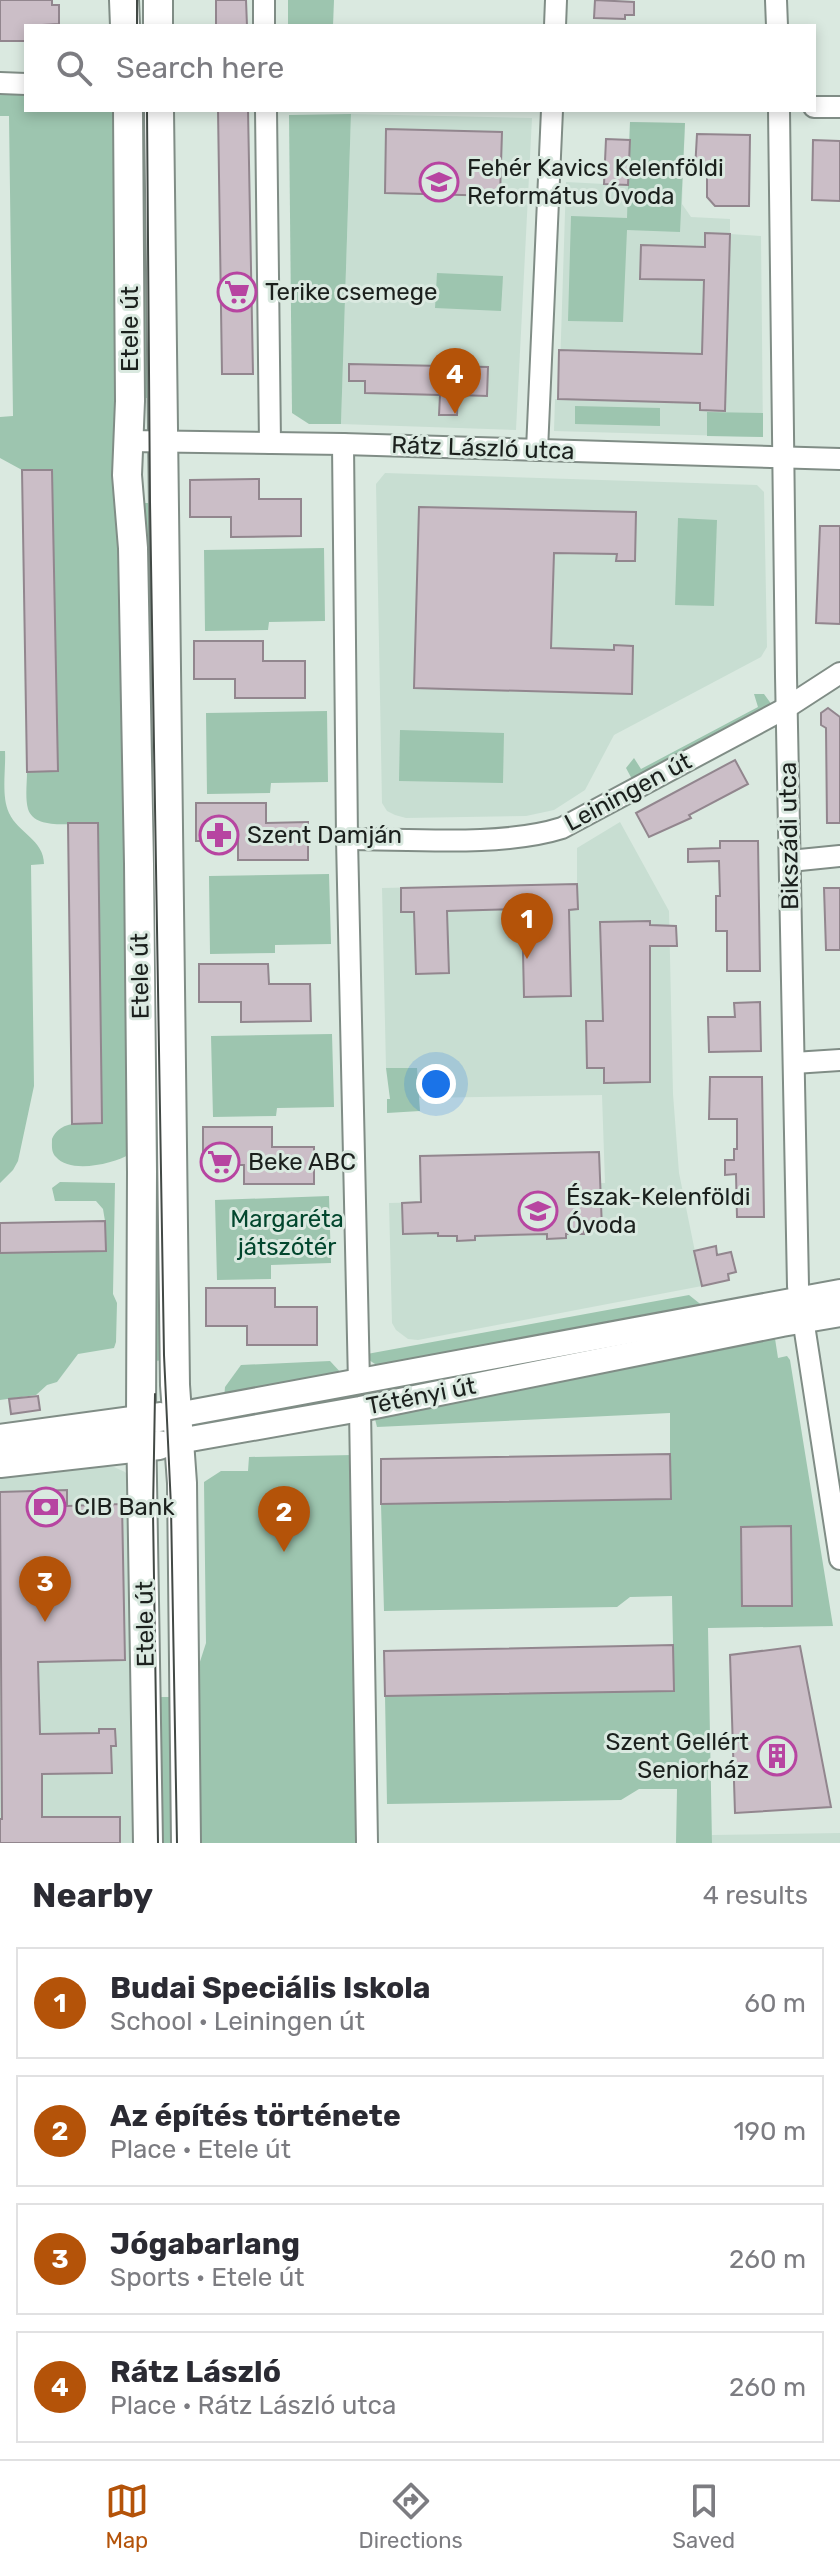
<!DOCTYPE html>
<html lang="en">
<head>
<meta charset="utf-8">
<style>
	:root { --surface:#fff; --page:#f2f2f3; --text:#2b2b33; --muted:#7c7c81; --line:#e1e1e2; --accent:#b45309 }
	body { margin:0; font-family:Rubik,sans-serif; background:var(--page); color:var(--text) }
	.you { position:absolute; left:436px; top:1084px; width:28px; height:28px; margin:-20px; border:6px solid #fff; border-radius:50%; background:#1a73e8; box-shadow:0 0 0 12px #1a73e833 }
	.badge { display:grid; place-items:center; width:52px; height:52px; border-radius:50%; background:var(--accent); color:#fff; font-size:26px; font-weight:700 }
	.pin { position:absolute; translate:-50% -66px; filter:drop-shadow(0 2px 4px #0008) }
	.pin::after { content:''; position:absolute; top:42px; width:28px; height:24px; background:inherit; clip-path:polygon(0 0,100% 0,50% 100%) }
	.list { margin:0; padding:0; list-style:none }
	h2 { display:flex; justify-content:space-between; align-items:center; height:104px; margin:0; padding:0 32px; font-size:34px }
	h2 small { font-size:26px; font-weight:400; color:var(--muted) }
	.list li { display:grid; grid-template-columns:52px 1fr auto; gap:24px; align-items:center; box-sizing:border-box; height:112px; margin:0 16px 16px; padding:0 16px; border:2px solid var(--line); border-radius:0px }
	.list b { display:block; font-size:30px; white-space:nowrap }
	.list p { margin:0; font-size:26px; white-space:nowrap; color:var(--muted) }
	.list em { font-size:26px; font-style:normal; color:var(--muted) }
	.icon { flex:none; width:44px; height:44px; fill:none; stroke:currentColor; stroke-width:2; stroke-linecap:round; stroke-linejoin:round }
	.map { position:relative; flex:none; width:840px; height:1843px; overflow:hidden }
	.search { position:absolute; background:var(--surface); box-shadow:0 4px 12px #0003; left:24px; right:24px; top:24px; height:88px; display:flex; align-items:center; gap:20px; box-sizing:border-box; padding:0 28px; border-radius:0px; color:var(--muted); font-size:30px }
	.sheet { height:616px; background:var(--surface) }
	nav { display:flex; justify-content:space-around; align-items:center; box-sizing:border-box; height:112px; border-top:2px solid var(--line); background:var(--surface); font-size:22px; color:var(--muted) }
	nav a { display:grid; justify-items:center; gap:4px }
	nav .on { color:var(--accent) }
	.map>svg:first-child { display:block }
	.built { fill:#c8ded2 }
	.green { fill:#9dc5af }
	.building { fill:#cbbec7; stroke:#92868e; stroke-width:2 }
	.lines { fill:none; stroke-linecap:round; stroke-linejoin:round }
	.minor-casing { stroke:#808d86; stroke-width:24 }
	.tertiary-casing { stroke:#808d86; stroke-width:28 }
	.secondary-casing { stroke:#808d86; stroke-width:32 }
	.minor { stroke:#fff; stroke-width:20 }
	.tertiary { stroke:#fff; stroke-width:24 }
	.secondary { stroke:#fff; stroke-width:28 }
	.tram { stroke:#424945; stroke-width:2 }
	.labels { text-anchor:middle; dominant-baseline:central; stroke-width:6; stroke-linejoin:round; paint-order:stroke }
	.poi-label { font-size:24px; fill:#1b201d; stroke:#dae9e0; text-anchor:start }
	.street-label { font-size:24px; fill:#1b201d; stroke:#dae9e0 }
	.park-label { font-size:24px; fill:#02462d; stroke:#dae9e0 }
</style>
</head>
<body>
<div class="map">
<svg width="840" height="1843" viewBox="0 0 840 1843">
	<rect width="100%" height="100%" fill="#dae9e0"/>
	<g class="built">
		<path d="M 351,114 L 532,118 L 516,430 L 341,424 Z"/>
		<path d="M 630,122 L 685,123 L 682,204 L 691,217 L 730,219 L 730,234 L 761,236 L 763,437 L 554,431 L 555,399 L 559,399 L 566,182 L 604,184 L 606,139 L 629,139 Z"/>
		<path d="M 385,473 L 757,485 L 764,492 L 767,647 L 761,657 L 614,735 L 585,790 L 554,810 L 526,816 L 406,818 L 395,815 L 387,811 L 382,803 L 376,484 Z"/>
		<path d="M 620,822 L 669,911 L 673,1094 L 679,1173 L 702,1286 L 418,1340 L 408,1339 L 396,1330 L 392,1323 L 389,1203 L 474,1201 L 474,1186 L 605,1183 L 602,1095 L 419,1098 L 417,1068 L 386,1068 L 382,888 L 577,884 L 577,848 Z"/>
		<path d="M 88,1467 L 114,1467 L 125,1472 L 131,1481 L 137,1843 L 0,1843 L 0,1475 Z"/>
		<path d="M 840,1833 L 840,1843 L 712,1843 L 712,1835 Z"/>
	</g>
	<g class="green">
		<path d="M 288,0 L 334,0 L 333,26 L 288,26 Z"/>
		<path d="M 0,94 L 26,94 L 26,110 L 110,110 L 115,116 L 130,1154 C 114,1164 70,1174 56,1157 C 51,1152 52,1146 52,1139 C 61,1119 84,1124 102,1123 L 98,823 C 79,822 35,832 28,809 C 25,798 27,783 27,772 L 58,771 L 52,470 L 22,470 L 0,458 L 0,417 L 13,416 L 9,116 L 0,116 Z"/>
		<path d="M 137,110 L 149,110 L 152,398 L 141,398 Z"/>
		<path d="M 351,114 L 341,424 L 309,424 L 292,413 L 289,115 Z"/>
		<path d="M 630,122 L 685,123 L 680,232 L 627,230 L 623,322 L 568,321 L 571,216 L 627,218 Z"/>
		<path d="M 437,273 L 503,276 L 501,311 L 435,308 Z"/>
		<path d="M 575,406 L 660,408 L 660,426 L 575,424 Z"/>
		<path d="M 707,412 L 763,413 L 763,437 L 707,436 Z"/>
		<path d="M 140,503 L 151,503 L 166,1360 L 154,1361 Z"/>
		<path d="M 678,518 L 717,520 L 714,606 L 675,605 Z"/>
		<path d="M 324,548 L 325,621 L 269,622 L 268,630 L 205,631 L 204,550 Z"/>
		<path d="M 754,694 L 764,694 L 772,705 L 633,781 L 626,768 L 634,758 L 641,769 L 758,707 Z"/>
		<path d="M 327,711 L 328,782 L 271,783 L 270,793 L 207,794 L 206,713 Z"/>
		<path d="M 400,730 L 504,733 L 503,783 L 399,781 Z"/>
		<path d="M 0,751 L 5,751 C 6,769 1,796 9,813 C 18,833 44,840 44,864 L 31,865 L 34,1086 L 18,1161 L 13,1170 L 0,1183 Z"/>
		<path d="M 329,874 L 331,944 L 275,945 L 275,953 L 210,954 L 209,876 Z"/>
		<path d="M 332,1034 L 334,1107 L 277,1108 L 276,1116 L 213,1117 L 211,1036 Z"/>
		<path d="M 386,1068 L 417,1068 L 420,1111 L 387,1113 L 387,1099 L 390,1099 Z"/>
		<path d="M 60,1182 L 115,1183 L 113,1294 L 117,1303 L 116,1342 L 114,1348 L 78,1354 L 57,1382 L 47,1385 L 36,1395 L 0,1400 L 0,1253 L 105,1251 L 105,1221 L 103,1209 L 96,1201 L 55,1201 L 52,1188 Z"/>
		<path d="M 329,1196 L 331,1263 L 271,1265 L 271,1279 L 217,1280 L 215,1200 Z"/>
		<path d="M 689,1295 L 704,1307 L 381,1368 L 369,1360 L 367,1354 Z"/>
		<path d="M 770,1313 L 771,1319 L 228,1424 L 226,1417 Z"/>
		<path d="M 774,1332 L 778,1358 L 787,1356 L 790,1360 L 833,1626 L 708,1628 L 712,1843 L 676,1843 L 677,1789 L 639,1789 L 621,1800 L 387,1804 L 385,1696 L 674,1690 L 672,1596 L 630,1597 L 617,1607 L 384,1611 L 381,1504 L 670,1499 L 670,1413 L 377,1427 L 375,1419 L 381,1413 L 764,1340 Z"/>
		<path d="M 330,1361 L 343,1375 L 224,1399 L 225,1387 L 241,1365 Z"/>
		<path d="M 353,1455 L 358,1843 L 197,1843 L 196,1674 L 206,1643 L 204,1482 L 221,1471 L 248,1471 L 249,1457 Z"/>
		<path d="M 157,1697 L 173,1697 L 176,1843 L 159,1843 Z"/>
	</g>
	<g class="building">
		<path d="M 0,0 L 52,0 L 52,5 L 59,5 L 59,24 L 26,26 L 26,41 L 0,41 Z"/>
		<path d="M 216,0 L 246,0 L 247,26 L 216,26 Z"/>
		<path d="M 595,0 L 634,2 L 634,15 L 625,15 L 625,19 L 594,18 Z"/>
		<path d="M 218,110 L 248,110 L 253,374 L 222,374 Z"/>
		<path d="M 386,129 L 502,132 L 500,196 L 385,193 Z"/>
		<path d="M 697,134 L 750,135 L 749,206 L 715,206 L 707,197 L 707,170 L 695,170 Z"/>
		<path d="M 606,139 L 630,140 L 628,185 L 604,184 Z"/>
		<path d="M 813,140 L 840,141 L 840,201 L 812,200 Z"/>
		<path d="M 705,233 L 730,234 L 725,411 L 700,410 L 700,403 L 558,399 L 559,350 L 702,354 L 704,280 L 640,279 L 641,245 L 705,247 Z"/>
		<path d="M 349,364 L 488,367 L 487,396 L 458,395 L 457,415 L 439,415 L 440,395 L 365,393 L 365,381 L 349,381 Z"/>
		<path d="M 22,470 L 52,470 L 58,771 L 27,772 Z"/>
		<path d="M 259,479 L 259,499 L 301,499 L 301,536 L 231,537 L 231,517 L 190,517 L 190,480 Z"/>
		<path d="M 419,507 L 636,512 L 635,561 L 616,561 L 617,554 L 554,553 L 551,648 L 614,650 L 614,645 L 633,646 L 632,694 L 414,688 Z"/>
		<path d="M 820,526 L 840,526 L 840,624 L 816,623 Z"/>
		<path d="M 194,641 L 263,641 L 263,661 L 305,661 L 305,698 L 235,698 L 235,679 L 194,679 Z"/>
		<path d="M 828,708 L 840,717 L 840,823 L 827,823 L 826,728 L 821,725 L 821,713 Z"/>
		<path d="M 735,760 L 748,784 L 689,815 L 691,818 L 649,837 L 636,813 Z"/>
		<path d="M 196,803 L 266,803 L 266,823 L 308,822 L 308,860 L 238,860 L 238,841 L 196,841 Z"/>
		<path d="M 68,823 L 98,823 L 102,1123 L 72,1124 Z"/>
		<path d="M 720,841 L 758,841 L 760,971 L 727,971 L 727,931 L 716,931 L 716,896 L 720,896 L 719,861 L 688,862 L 688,849 L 720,848 Z"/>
		<path d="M 577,884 L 578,909 L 569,910 L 571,996 L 524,997 L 522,909 L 447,911 L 449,973 L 416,974 L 414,912 L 401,912 L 401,888 Z"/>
		<path d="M 824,888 L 840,888 L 840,950 L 826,950 Z"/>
		<path d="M 650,921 L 650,925 L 676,926 L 677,946 L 650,946 L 650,1082 L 604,1083 L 604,1068 L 587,1068 L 586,1021 L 603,1021 L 600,922 Z"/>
		<path d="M 199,964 L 268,964 L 269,984 L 310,984 L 311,1021 L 241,1022 L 241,1002 L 199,1002 Z"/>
		<path d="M 760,1002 L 761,1051 L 709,1052 L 708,1017 L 735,1017 L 734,1003 Z"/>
		<path d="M 710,1077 L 762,1077 L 764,1217 L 737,1217 L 736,1174 L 725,1175 L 725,1160 L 734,1160 L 734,1149 L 737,1149 L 737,1119 L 709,1119 Z"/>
		<path d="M 203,1127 L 272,1127 L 272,1147 L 314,1147 L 314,1184 L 244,1184 L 244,1165 L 203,1165 Z"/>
		<path d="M 599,1152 L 602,1229 L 584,1230 L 584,1234 L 566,1234 L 566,1238 L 547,1239 L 547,1234 L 475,1236 L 475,1240 L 457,1241 L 457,1236 L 438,1236 L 438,1233 L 403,1234 L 402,1203 L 421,1202 L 420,1156 Z"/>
		<path d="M 105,1221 L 106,1251 L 0,1253 L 0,1223 Z"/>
		<path d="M 716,1246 L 717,1255 L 731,1252 L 736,1272 L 728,1274 L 729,1280 L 702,1286 L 694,1251 Z"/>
		<path d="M 206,1288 L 275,1288 L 275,1307 L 317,1307 L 317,1345 L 247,1345 L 247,1326 L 206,1326 Z"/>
		<path d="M 38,1396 L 40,1410 L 11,1414 L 9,1399 Z"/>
		<path d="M 670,1454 L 671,1499 L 381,1504 L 381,1459 Z"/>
		<path d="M 67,1490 L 67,1506 L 122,1504 L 125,1660 L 38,1662 L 40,1734 L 99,1733 L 99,1729 L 115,1729 L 116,1746 L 111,1746 L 112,1773 L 42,1774 L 42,1817 L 120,1817 L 120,1843 L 0,1843 L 0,1819 L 2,1819 L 0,1492 Z"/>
		<path d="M 791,1526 L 792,1606 L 742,1606 L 741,1527 Z"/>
		<path d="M 673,1645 L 674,1691 L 385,1696 L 384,1651 Z"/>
		<path d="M 800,1646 L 831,1807 L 735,1813 L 730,1655 Z"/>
	</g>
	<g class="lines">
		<defs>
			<g id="minor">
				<path d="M 264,0 L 264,26"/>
				<path d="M 776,0 L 777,26"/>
				<path d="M 555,26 L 556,0"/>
				<path d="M 0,83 L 26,84"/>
				<path d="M 814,107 L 840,107"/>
				<path d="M 266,110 L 270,443"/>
				<path d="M 779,110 L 786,676 L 798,1286 L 840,1559"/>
				<path d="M 127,441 L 343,444 L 840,459"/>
				<path d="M 343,444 L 347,839 L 359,1383"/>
				<path d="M 537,450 L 552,110"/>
				<path d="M 347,839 C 411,839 502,847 562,828 L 786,708 L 840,673"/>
				<path d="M 790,861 L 840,856"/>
				<path d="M 794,1063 L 840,1060"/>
				<path d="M 360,1409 L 367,1843"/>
			</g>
			<g id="tertiary">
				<path d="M 177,1415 L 840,1292"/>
				<path d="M 179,1441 L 360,1409 L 782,1324 L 840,1314"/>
			</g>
			<g id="secondary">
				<path d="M 124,0 L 125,26"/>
				<path d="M 158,0 L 158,26"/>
				<path d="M 128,110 L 130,401 L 127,475 L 133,548 L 139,864 L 142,1172 L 141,1420 L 148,1843"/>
				<path d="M 159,110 L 175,1385 L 182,1483 L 186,1843"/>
				<path d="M 0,1439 L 160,1417"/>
				<path d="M 0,1463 L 159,1445"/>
			</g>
		</defs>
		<use href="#minor" class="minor-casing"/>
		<use href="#tertiary" class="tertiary-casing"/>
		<use href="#secondary" class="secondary-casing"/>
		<use href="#minor" class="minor"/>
		<use href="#tertiary" class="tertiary"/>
		<use href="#secondary" class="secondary"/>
		<g class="tram">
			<path d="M 137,0 L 137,26"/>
			<path d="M 147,110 L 150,502 L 164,1355 L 171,1507 L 177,1843"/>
			<path d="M 155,1394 L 153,1512 L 158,1843"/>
		</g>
	</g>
	<defs>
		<symbol id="school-ring" viewBox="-11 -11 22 22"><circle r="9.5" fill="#dae9e0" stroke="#b745a1" stroke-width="1.5"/><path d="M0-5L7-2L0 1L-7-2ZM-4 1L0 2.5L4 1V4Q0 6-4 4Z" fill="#b745a1"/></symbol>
		<symbol id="supermarket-ring" viewBox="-11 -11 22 22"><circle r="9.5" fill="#dae9e0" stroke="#b745a1" stroke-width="1.5"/><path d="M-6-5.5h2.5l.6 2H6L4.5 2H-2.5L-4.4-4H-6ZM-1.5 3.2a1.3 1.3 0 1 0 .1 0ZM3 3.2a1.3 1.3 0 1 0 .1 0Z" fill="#b745a1"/></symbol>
		<symbol id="pharmacy-ring" viewBox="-11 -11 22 22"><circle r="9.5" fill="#dae9e0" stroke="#b745a1" stroke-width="1.5"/><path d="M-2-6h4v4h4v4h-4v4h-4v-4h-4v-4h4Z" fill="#b745a1"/></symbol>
		<symbol id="bank-ring" viewBox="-11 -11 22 22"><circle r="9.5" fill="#dae9e0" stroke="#b745a1" stroke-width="1.5"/><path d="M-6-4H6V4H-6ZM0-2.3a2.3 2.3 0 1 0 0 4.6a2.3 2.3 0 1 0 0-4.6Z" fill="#b745a1"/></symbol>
		<symbol id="building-ring" viewBox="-11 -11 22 22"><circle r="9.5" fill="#dae9e0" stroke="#b745a1" stroke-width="1.5"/><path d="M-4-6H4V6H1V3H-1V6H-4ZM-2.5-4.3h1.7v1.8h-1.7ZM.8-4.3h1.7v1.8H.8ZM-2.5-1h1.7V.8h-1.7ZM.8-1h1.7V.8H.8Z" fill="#b745a1"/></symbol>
	</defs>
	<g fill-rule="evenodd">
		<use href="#school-ring" x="417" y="160" width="44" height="44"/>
		<use href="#supermarket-ring" x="215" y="270" width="44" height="44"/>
		<use href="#pharmacy-ring" x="197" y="813" width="44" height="44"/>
		<use href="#supermarket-ring" x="198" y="1140" width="44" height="44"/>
		<use href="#school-ring" x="516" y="1189" width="44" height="44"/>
		<use href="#bank-ring" x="24" y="1485" width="44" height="44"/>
		<use href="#building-ring" x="755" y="1734" width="44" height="44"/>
	</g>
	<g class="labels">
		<g class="poi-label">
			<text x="467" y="168">Fehér Kavics Kelenföldi<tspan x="467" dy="28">Református Óvoda</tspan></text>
			<text x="265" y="292">Terike csemege</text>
			<text x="247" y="835">Szent Damján</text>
			<text x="248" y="1162">Beke ABC</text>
			<text x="566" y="1197">Észak-Kelenföldi<tspan x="566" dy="28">Óvoda</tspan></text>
			<text x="74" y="1507">CIB Bank</text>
			<text x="749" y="1742" text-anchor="end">Szent Gellért<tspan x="749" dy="28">Seniorház</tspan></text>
		</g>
		<g class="street-label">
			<text transform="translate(130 329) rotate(-90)">Etele út</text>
			<text transform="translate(483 448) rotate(2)">Rátz László utca</text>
			<text transform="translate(628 792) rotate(-28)">Leiningen út</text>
			<text transform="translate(789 836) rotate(-91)">Bikszádi utca</text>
			<text transform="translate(140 976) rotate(-91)">Etele út</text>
			<text transform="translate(421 1396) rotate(-11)">Tétényi út</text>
			<text transform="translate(145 1624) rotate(-91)">Etele út</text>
		</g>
		<g class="park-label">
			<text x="287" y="1219">Margaréta<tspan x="287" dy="28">játszótér</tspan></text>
		</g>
	</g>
</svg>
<div class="you"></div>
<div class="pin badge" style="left:527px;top:959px">1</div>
<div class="pin badge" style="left:284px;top:1552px">2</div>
<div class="pin badge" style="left:45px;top:1622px">3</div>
<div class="pin badge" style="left:455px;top:414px">4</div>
<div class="search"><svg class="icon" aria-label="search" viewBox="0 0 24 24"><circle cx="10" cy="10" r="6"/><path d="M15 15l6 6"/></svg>Search here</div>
</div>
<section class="sheet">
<h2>Nearby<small>4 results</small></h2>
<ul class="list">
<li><span class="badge">1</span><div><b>Budai Speciális Iskola</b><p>School · Leiningen út</p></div><em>60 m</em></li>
<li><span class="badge">2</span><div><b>Az építés története</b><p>Place · Etele út</p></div><em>190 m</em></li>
<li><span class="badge">3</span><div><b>Jógabarlang</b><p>Sports · Etele út</p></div><em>260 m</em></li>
<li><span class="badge">4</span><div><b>Rátz László</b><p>Place · Rátz László utca</p></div><em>260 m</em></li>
</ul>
</section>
<nav>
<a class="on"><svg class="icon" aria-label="map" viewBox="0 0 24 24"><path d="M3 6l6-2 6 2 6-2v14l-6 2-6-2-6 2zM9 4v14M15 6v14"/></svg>Map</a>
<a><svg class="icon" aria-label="directions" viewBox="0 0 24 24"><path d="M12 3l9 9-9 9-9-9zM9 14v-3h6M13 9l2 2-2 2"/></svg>Directions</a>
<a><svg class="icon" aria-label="saved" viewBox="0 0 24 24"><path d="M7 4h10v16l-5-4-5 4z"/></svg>Saved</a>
</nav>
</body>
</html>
